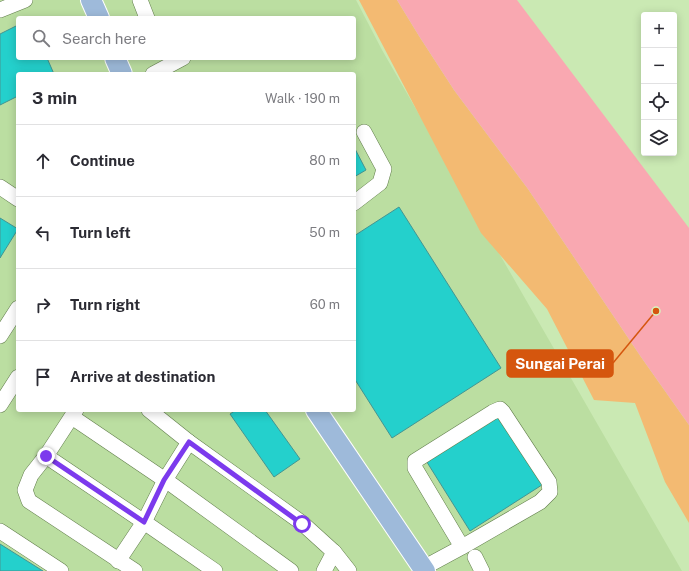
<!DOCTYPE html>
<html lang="en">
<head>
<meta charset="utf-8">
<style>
	:root { --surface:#fff; --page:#f2f2f3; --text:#2b2b33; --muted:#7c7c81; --line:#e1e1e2 }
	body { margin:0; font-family:"Public Sans",sans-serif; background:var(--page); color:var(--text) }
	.controls { position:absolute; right:12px; top:12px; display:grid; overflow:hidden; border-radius:4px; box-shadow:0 2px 10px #0003 }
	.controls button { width:36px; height:36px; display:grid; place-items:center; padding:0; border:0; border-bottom:1px solid var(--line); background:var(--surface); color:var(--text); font:20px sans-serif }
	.stop { position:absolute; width:12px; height:12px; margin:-9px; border:3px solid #7c3aed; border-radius:50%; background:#fff }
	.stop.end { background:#7c3aed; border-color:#fff; box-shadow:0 1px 4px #0008 }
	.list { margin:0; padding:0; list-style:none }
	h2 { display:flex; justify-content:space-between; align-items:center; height:52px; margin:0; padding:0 16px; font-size:17px }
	h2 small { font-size:13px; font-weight:400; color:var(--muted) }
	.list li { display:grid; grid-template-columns:26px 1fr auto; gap:12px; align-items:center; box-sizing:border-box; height:72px; padding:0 16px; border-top:1px solid var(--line) }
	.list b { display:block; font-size:15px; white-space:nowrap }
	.list em { font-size:13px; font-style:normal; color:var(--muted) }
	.icon { flex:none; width:22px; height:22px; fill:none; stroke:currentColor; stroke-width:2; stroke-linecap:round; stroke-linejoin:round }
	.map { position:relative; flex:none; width:689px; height:571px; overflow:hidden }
	.search { position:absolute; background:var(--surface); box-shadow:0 2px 10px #0003; left:16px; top:16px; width:340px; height:44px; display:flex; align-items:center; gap:10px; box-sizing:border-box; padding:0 14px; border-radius:4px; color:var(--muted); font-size:15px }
	.panel { position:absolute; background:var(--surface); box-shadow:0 2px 10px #0003; left:16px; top:72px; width:340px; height:340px; border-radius:4px }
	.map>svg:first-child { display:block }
	.built { fill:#bbdea1; fill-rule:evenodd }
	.green { fill:#f3ba72 }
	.water { fill:#f9a8b1 }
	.building { fill:#24d0cc; stroke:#449592 }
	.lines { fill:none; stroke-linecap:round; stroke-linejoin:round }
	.minor-casing { stroke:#637f4d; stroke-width:16 }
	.major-casing { stroke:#fff; stroke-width:22 }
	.minor { stroke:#fff; stroke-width:15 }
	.major { stroke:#9ebada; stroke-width:20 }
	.route { stroke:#7c3aed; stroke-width:5 }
	.leader { fill:none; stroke:#d5560e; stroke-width:1.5 }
	.callout-dot { fill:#d5560e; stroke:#d7f6c0; stroke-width:1.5 }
	.callout { fill:#d5560e; stroke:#d5560e; stroke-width:1.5 }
	.callout-label { font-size:15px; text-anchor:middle; font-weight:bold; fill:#fff }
</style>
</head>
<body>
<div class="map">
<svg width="689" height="571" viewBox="0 0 689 571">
	<rect width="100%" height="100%" fill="#cae9b3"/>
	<path class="built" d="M 0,0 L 356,0 L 382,50 L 682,571 L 0,571 ZM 18,18 L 354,18 L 354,58 L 18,58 ZM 18,74 L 354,74 L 354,410 L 18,410 Z"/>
	<path class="green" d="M 359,0 L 397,0 L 419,36 L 454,90 L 528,189 L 641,357 L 689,425 L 689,523 L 665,482 L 635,403 L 594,400 L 547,309 L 481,233 Z"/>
	<path class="water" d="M 397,0 L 517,0 L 689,228 L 689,425 L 641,357 L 528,189 L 454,90 L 419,36 Z"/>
	<g class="building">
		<path d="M 18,25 L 18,58 L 47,58 L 54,74 L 18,74 L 18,96 L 0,105 L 0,34 Z"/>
		<path d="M 354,147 L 366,170 L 354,177 Z"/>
		<path d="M 399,207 L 501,368 L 392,438 L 354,378 L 354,236 Z"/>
		<path d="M 0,218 L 18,229 L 0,258 Z"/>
		<path d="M 236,410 L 265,410 L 300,459 L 274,477 L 230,414 Z"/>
		<path d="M 500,412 L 545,483 L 470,531 L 425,459 Z"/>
		<path d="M 0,544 L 43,571 L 0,571 Z"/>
	</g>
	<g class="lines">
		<defs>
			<g id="minor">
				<path d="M 140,0 L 147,18"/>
				<path d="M 0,10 L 25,0"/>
				<path d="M 153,74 L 183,58"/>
				<path d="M 0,187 L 18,199"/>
				<path d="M 354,203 L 380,183 L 384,169 L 364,132"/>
				<path d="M 0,336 L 18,308"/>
				<path d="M 0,405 L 18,377"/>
				<path d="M 76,410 L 46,456 L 31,475 L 25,490 L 29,501 L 135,571"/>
				<path d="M 149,410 L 189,442 L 302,523 L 334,552 L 349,571"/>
				<path d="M 72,417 L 171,484 L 291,571"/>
				<path d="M 46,456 L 144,522 L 215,571"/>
				<path d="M 0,531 L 61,571"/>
				<path d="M 475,557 L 482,571"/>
				<path d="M 118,561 L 144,522 L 165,480 L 189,442"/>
				<path d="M 423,568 L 462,547 L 540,502 L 550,492 L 549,482 L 503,412 L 500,409 L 493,412 L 415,461 L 415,468 L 462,547"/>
				<path d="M 324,571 L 334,552"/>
			</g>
			<g id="major">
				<path d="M 91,0 L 99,18"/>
				<path d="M 115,58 L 122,74"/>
				<path d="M 316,410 L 425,571"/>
			</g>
		</defs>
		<use href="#minor" class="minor-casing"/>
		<use href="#major" class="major-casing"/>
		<use href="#minor" class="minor"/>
		<use href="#major" class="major"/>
	</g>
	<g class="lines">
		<path class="route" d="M 46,456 L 144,522 L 164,480 L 189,442 L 302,524"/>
	</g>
	<path class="leader" d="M656 311L613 363"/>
	<circle class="callout-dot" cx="656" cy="311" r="4"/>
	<rect class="callout" x="507" y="350" width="106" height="27" rx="4"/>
	<g class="callout-label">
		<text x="560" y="369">Sungai Perai</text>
	</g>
</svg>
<div class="controls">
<button>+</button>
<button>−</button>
<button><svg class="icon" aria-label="locate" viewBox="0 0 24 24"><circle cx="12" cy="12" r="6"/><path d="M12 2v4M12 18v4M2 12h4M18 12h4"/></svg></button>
<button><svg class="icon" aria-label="layers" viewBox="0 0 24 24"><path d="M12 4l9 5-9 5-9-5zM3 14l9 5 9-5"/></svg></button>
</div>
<div class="stop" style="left:302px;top:524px"></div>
<div class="stop end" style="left:46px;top:456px"></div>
<div class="search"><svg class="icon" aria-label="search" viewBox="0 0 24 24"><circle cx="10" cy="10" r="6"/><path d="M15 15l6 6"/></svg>Search here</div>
<section class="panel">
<h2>3 min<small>Walk · 190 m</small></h2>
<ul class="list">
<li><svg class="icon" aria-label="ahead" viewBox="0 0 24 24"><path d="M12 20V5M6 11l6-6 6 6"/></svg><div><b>Continue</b></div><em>80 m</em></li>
<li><svg class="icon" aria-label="left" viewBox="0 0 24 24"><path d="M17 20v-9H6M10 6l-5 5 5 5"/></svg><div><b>Turn left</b></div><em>50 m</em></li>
<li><svg class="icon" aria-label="right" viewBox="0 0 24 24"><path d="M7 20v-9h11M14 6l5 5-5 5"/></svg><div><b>Turn right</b></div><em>60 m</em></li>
<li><svg class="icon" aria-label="arrive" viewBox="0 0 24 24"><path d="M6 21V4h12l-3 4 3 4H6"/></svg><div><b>Arrive at destination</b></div></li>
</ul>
</section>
</div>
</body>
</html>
